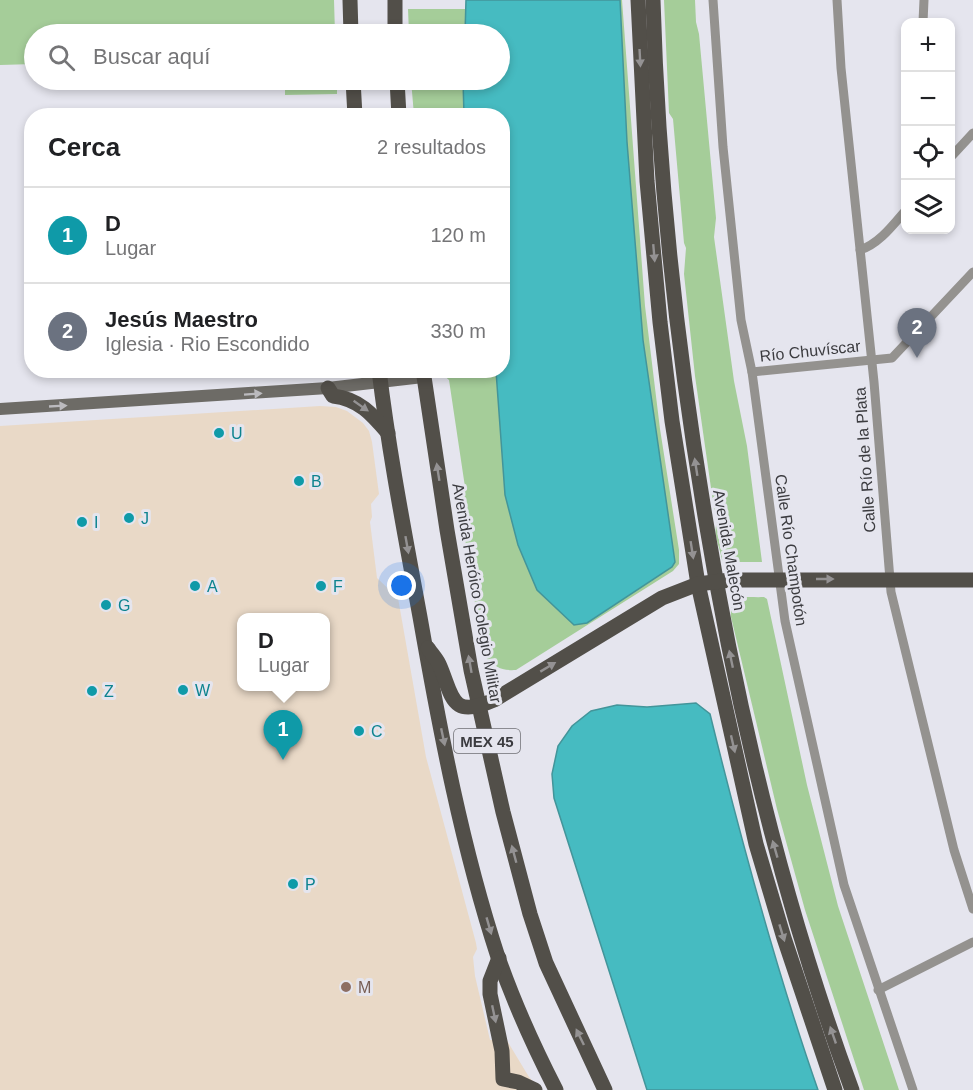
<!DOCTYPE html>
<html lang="es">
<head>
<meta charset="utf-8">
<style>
	:root { --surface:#fff; --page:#f2f2f2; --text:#202124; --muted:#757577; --line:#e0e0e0; --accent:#0b8043 }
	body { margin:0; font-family:Helvetica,sans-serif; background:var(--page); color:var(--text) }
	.controls { position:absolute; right:18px; top:18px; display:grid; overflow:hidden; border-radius:12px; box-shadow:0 3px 9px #0003 }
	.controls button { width:54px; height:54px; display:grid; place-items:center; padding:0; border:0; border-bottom:2px solid var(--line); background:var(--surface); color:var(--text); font:30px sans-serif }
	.you { position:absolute; left:402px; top:586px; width:21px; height:21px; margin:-15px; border:4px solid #fff; border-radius:50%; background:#1a73e8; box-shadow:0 0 0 9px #1a73e833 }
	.badge { display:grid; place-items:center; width:39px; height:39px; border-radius:50%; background:var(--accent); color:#fff; font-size:20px; font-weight:700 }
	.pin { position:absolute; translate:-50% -50px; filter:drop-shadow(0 2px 3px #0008) }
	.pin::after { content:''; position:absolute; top:32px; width:21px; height:18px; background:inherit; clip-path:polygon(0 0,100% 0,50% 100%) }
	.popup { position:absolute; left:237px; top:613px; width:93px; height:78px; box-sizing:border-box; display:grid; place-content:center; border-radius:12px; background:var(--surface); filter:drop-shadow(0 2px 4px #0005); font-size:20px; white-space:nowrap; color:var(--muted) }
	.popup b { font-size:22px; color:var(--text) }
	.popup::after { content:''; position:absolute; left:50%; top:100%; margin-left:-12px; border:12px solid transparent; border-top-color:var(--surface) }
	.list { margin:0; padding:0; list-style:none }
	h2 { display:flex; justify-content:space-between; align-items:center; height:78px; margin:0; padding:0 24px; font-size:26px }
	h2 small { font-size:20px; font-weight:400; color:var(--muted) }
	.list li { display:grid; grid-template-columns:39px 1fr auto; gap:18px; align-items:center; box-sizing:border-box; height:96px; padding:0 24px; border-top:2px solid var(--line) }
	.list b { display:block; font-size:22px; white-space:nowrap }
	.list p { margin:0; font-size:20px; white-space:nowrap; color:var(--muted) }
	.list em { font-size:20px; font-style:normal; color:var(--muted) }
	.icon { flex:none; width:33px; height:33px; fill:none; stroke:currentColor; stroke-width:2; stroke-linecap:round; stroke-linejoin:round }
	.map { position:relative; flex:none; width:973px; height:1090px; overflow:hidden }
	.search { position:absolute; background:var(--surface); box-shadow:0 3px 9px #0003; left:24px; top:24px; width:486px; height:66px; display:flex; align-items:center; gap:15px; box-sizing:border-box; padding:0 21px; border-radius:33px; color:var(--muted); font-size:22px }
	.panel { position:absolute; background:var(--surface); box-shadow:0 3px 9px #0003; left:24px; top:108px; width:486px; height:270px; border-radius:24px }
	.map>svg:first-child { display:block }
	.education { fill:#e9d9c7; fill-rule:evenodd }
	.green { fill:#a5cd99 }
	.water { fill:#46bbc1; stroke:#43959a; stroke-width:1.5 }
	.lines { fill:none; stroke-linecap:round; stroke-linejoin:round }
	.street { stroke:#94928f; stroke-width:9 }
	.secondary { stroke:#6d6b66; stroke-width:12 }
	.primary { stroke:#524f49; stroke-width:15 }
	.oneway { fill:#949293 }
	.oneway2 { fill:#bbbabe }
	.culture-dot { fill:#0f9aa8; stroke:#e5e5ee; stroke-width:2 }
	.education-dot { fill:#8d6e63; stroke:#e5e5ee; stroke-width:2 }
	.labels { text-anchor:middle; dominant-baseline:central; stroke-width:6; stroke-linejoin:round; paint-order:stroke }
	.shield { fill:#e5e5ee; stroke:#6f6f74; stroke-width:1.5 }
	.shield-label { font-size:15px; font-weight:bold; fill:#3c3c40 }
	.street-label { font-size:16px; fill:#3c3c40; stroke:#e5e5ee }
	.culture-label { font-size:16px; fill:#0d838f; stroke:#e5e5ee; text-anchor:start }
	.education-label { font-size:16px; fill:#785e54; stroke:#e5e5ee; text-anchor:start }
</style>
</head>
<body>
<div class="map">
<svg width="973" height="1090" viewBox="0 0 973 1090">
	<rect width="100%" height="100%" fill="#e5e5ee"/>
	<path class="education" d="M 320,406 L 336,407 L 347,411 L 363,423 L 369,431 L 372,442 L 379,494 L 371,504 L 372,517 L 370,522 L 377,578 L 398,598 L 426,757 L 476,943 L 477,949 L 473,957 L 475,976 L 490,1040 L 506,1039 L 529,1077 L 537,1086 L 536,1090 L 0,1090 L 0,426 ZM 241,618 L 325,618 L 325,686 L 241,686 Z"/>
	<g class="green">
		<path d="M 0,0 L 334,0 L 335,34 L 34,34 L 34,64 L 0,65 Z"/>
		<path d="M 475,0 L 622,0 L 645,306 L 660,429 L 679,550 L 679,564 L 673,571 L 516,670 C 502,671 494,667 484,656 L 458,503 L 465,487 L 449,380 L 439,371 L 502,370 L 502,116 L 414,115 L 411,80 L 500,80 L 500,34 L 409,34 L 408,9 L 474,9 Z"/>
		<path d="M 664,0 L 695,0 L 696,22 L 699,34 L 716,218 L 714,237 L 734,381 L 747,446 L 762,562 L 727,562 L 722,560 C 719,543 711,533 719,517 L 714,509 L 695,376 L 684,274 L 686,248 L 684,243 L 673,119 L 669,113 Z"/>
		<path d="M 285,80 L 337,80 L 337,94 L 285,95 Z"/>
		<path d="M 764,597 L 767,599 L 807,785 L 838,906 L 899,1090 L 864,1090 L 805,910 L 777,809 L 731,617 C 730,592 744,598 764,597 Z"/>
	</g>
	<g class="water">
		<path d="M 466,0 L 620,0 L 627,142 L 643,340 L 675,562 L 672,567 L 587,623 L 574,625 L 537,590 L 518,545 L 505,495 L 496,371 L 502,370 L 502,116 L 464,115 L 463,80 L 500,80 L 500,34 L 465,34 Z"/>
		<path d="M 696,703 L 710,714 C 741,840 775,967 818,1090 L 647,1090 L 554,798 L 552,774 L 558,746 L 572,726 L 591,711 L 617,705 L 647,707 Z"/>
	</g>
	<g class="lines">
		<g class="street">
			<path d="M 713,0 L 723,147 L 741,320 L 752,372 L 785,621 L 844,885 L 913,1090"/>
			<path d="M 837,0 L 841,68 L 874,382 L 891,592 L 954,850 L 973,909"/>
			<path d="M 923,22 L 924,0"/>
			<path d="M 950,158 L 973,133"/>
			<path d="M 860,250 C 879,244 893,225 906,210"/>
			<path d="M 752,372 L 892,358 L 973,272"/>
			<path d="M 878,990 L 973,942"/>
		</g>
		<path class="secondary" d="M 0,409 L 328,388 L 423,377"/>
		<g class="primary">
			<path d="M 350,0 L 351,34"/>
			<path d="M 395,0 L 395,34"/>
			<path d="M 638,0 L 647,181 L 660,322 L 672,421 L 698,584 L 756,844 L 784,938 L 835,1090"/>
			<path d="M 653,0 C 658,175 677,350 706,522 C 738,715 784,906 852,1090"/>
			<path d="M 353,80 L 355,116"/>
			<path d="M 397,80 L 399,116"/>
			<path d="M 379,370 C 389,453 405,535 420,617 C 440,731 462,847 498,957 C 514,1003 534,1047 556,1090"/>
			<path d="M 423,370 L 447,530 L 471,670 L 503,812 L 530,914 L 546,963 L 605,1090"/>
			<path d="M 328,388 L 333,396 C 359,399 372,414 388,433"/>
			<path d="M 428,648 C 431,653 436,658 439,664 C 453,695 449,720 494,700 L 662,598 L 698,584 L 730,580 L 973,580"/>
			<path d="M 499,958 L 490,981 L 490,994 L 502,1051 L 503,1079 L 518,1082 L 535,1090"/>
		</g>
	</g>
	<defs><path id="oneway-solid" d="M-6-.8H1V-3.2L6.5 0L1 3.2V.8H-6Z" transform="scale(1.5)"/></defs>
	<g class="oneway">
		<use href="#oneway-solid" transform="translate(640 58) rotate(87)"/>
		<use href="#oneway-solid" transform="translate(654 253) rotate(85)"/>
		<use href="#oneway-solid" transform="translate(361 406) rotate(35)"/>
		<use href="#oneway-solid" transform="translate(696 467) rotate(-99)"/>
		<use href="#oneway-solid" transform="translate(438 472) rotate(-99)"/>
		<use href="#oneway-solid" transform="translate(407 545) rotate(80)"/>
		<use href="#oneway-solid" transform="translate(692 550) rotate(81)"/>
		<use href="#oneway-solid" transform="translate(825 579)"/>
		<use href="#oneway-solid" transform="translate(731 659) rotate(-102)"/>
		<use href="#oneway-solid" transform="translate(470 664) rotate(-100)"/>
		<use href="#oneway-solid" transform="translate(548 667) rotate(-31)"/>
		<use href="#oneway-solid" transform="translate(443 737) rotate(78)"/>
		<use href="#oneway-solid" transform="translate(733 744) rotate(77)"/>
		<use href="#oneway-solid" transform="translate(775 849) rotate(-106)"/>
		<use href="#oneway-solid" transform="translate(514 854) rotate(-105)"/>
		<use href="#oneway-solid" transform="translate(489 926) rotate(74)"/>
		<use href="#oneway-solid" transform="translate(782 933) rotate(73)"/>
		<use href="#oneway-solid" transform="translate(494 1014) rotate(78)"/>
		<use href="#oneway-solid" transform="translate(833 1035) rotate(-109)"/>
		<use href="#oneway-solid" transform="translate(580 1037) rotate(-116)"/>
	</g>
	<g class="oneway2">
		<use href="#oneway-solid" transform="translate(253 394) rotate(-4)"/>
		<use href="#oneway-solid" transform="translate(58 406) rotate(-3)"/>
	</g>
	<g class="culture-dot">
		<circle cx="219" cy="433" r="6"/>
		<circle cx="299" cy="481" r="6"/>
		<circle cx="129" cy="518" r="6"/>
		<circle cx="82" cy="522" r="6"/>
		<circle cx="195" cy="586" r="6"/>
		<circle cx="321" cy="586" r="6"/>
		<circle cx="106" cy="605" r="6"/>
		<circle cx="183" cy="690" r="6"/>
		<circle cx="92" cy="691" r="6"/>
		<circle cx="359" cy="731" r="6"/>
		<circle cx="293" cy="884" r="6"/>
	</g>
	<circle class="education-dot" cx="346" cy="987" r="6"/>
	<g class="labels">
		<rect class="shield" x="454" y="729" width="66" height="24" rx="4.5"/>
		<g class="shield-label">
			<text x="487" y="741">MEX 45</text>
		</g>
		<g class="street-label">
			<text transform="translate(810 351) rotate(-6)">Río Chuvíscar</text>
			<text transform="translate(865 460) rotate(-94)">Calle Río de la Plata</text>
			<text transform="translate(729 550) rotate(80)">Avenida Malecón</text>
			<text transform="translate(791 550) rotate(82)">Calle Río Champotón</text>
			<text transform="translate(477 593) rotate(80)">Avenida Heróico Colegio Militar</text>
		</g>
		<g class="culture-label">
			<text x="231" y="433">U</text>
			<text x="311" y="481">B</text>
			<text x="141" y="518">J</text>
			<text x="94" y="522">I</text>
			<text x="207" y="586">A</text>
			<text x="333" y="586">F</text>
			<text x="118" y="605">G</text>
			<text x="195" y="690">W</text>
			<text x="104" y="691">Z</text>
			<text x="371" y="731">C</text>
			<text x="305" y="884">P</text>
		</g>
		<g class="education-label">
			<text x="358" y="987">M</text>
		</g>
	</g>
</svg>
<div class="controls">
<button>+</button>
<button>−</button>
<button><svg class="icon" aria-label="locate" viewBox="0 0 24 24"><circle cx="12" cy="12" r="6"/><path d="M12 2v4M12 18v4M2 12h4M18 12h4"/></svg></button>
<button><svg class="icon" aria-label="layers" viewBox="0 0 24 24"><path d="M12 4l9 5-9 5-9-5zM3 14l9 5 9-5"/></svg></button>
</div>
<div class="you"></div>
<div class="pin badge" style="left:283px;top:760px;background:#0f9aa8">1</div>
<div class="popup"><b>D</b>Lugar</div>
<div class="pin badge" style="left:917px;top:358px;background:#6b7280">2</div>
<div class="search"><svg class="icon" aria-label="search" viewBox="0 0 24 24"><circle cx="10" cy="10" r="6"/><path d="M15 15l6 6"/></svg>Buscar aquí</div>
<section class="panel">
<h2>Cerca<small>2 resultados</small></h2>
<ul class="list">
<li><span class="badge" style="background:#0f9aa8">1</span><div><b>D</b><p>Lugar</p></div><em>120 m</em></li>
<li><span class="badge" style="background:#6b7280">2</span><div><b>Jesús Maestro</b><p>Iglesia · Rio Escondido</p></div><em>330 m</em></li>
</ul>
</section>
</div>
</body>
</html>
